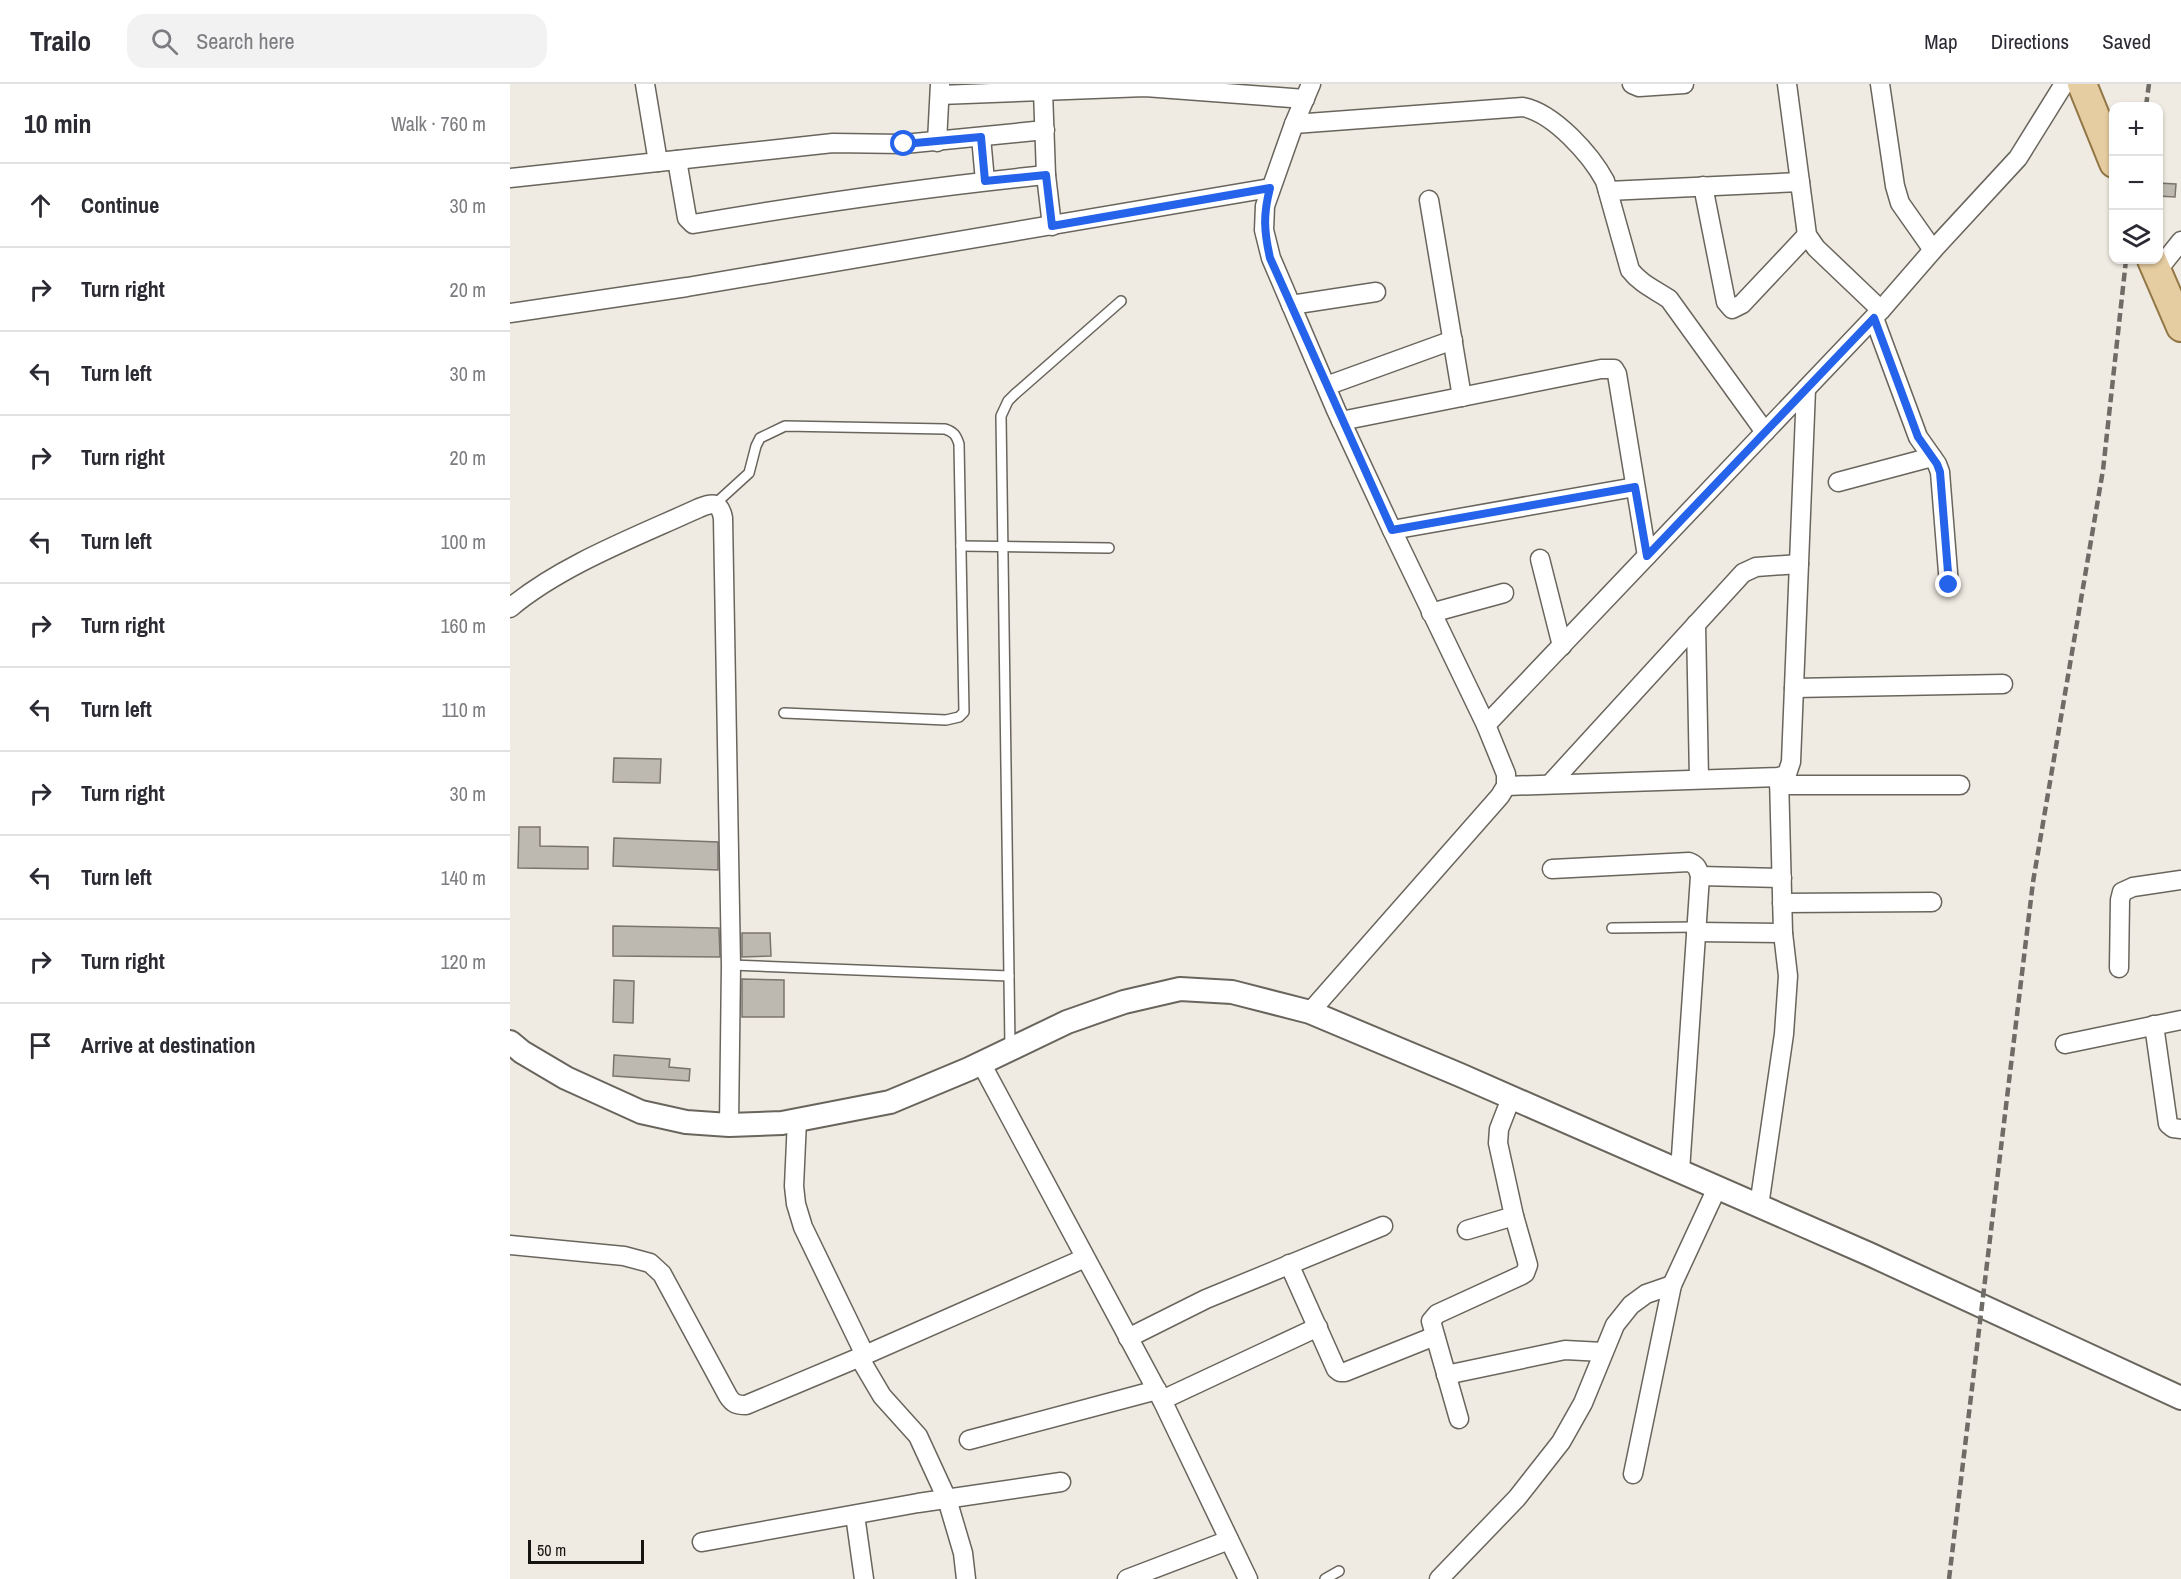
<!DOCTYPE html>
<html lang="en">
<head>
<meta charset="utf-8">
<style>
	:root { --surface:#fff; --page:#f2f2f3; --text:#2b2b33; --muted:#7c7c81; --line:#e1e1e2 }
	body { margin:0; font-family:"Archivo Narrow",sans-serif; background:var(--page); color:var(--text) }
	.controls { position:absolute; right:18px; top:18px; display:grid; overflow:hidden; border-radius:12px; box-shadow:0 2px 4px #0004 }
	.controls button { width:54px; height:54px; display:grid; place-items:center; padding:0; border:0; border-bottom:2px solid var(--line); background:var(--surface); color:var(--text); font:30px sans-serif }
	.scale { position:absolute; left:18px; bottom:15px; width:116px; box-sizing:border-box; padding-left:6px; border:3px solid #161411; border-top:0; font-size:16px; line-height:21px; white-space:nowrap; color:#161411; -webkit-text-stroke:4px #f0ebe2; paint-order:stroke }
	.stop { position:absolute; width:18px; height:18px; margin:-14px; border:4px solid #2563eb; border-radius:50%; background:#fff }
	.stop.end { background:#2563eb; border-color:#fff; box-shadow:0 2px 6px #0008 }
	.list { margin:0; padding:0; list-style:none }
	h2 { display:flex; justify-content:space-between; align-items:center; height:78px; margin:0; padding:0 24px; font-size:26px }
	h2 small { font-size:20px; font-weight:400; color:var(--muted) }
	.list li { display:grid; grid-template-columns:39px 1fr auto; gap:18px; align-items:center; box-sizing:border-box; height:84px; padding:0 24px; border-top:2px solid var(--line) }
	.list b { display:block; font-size:22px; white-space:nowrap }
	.list em { font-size:20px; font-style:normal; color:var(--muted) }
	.icon { flex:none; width:33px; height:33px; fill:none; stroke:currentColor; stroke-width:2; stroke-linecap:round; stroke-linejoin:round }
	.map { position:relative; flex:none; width:1671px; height:1495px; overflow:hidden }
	header { display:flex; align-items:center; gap:36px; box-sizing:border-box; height:84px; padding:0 30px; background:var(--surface); border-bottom:2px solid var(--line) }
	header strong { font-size:28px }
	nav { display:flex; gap:33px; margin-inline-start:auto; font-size:21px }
	.search { width:420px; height:54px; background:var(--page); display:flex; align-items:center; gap:15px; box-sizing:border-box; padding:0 21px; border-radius:18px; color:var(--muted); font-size:22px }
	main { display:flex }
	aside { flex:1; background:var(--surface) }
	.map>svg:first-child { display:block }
	.building { fill:#bdb9b0; stroke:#79746d; stroke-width:1.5 }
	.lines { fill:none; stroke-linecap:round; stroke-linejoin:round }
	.service-casing { stroke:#69655d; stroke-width:12 }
	.minor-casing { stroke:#69655d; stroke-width:21 }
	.tertiary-casing { stroke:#69655d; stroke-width:26 }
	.primary-casing { stroke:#927746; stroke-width:32 }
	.service { stroke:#fff; stroke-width:9 }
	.minor { stroke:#fff; stroke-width:18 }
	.tertiary { stroke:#fff; stroke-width:22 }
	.primary { stroke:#e6cda1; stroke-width:28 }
	.rail { stroke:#6f6c67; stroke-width:4.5; stroke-dasharray:9 4.5; stroke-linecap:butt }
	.route { stroke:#2563eb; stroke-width:8 }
</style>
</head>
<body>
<header>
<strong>Trailo</strong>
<div class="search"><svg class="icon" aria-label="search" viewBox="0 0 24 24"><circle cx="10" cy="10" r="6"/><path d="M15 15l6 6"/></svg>Search here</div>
<nav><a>Map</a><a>Directions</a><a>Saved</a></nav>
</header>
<main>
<aside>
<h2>10 min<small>Walk · 760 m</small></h2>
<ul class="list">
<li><svg class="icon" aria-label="ahead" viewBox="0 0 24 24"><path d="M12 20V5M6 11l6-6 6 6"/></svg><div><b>Continue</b></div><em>30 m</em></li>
<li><svg class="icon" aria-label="right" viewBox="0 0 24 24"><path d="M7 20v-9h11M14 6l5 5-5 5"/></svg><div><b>Turn right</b></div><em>20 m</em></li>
<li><svg class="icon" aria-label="left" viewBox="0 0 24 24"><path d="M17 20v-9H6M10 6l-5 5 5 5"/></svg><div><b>Turn left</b></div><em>30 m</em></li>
<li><svg class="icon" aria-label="right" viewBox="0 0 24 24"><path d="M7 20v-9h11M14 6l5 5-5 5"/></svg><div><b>Turn right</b></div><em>20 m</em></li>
<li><svg class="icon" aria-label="left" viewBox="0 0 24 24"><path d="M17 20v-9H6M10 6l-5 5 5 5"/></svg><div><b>Turn left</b></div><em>100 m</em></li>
<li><svg class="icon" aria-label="right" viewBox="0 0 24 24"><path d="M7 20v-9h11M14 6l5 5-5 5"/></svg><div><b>Turn right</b></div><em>160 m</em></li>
<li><svg class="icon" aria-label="left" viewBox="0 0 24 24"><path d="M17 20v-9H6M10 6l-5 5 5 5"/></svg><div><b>Turn left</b></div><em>110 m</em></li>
<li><svg class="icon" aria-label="right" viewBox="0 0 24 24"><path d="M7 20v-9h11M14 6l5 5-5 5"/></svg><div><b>Turn right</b></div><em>30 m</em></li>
<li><svg class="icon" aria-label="left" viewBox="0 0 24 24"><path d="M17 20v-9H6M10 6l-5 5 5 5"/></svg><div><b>Turn left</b></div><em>140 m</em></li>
<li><svg class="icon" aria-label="right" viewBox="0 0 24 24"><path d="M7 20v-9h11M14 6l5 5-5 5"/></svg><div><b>Turn right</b></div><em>120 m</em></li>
<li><svg class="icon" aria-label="arrive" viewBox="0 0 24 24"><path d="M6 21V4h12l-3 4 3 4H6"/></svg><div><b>Arrive at destination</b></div></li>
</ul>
</aside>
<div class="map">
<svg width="1671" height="1495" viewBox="0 0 1671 1495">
	<rect width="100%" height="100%" fill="#f0ebe2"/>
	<g class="building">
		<path d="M 1648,99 L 1666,100 L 1665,113 L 1648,112 Z"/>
		<path d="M 104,674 L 151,675 L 150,699 L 103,698 Z"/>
		<path d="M 9,743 L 30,743 L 30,762 L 78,763 L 78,785 L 8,784 Z"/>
		<path d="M 104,754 L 208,758 L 208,786 L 103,782 Z"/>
		<path d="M 103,842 L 209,844 L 210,873 L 103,872 Z"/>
		<path d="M 232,849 L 260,849 L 261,872 L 232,873 Z"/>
		<path d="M 232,895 L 274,896 L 274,933 L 232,933 Z"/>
		<path d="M 104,896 L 124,897 L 123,939 L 103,938 Z"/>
		<path d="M 104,971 L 160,975 L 159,983 L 180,985 L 179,997 L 103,992 Z"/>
	</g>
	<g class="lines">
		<defs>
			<g id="service">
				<path d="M 205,420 L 239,389 L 246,362 L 250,354 L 275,342 L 435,345 C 444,348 446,351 449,360 L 454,628 L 449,633 L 436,636 L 274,629"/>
				<path d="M 451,462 L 599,464"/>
				<path d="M 1102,844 L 1186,843"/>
				<path d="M 221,881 L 499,892"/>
				<path d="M 500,963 L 491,332 L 498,317 L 505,310 L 611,217"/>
				<path d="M 815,1495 L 829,1487"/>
			</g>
			<g id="minor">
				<path d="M 1122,0 L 1129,3 L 1174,0"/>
				<path d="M 1277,0 L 1297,151 L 1306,164 L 1371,226"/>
				<path d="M 1370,0 L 1385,102 L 1390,119 L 1423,166"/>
				<path d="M 533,7 L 536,91 L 542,142"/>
				<path d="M 430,11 L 635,3 L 795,15"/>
				<path d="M 784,40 L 1013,23 C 1044,29 1081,71 1095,97 L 1120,186 C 1131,200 1144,205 1159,215 L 1255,348"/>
				<path d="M 471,53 L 475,97"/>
				<path d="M 427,58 L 430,0"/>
				<path d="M 167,76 L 177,134 L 183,140 C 300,120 418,103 536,91"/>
				<path d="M 148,78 L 323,59 L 394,60 L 535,46"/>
				<path d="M 0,94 L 148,78 L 135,0"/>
				<path d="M 1193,102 L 1216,218 L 1222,225 L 1232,220 L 1297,151"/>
				<path d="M 1098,107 L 1290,98"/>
				<path d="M 919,116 L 952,313"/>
				<path d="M 1647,187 L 1671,157"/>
				<path d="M 781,221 L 866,208"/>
				<path d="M 0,229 L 177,203 L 760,104"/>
				<path d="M 1364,234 L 1408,353 L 1427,380 L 1430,388 L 1439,501"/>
				<path d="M 816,302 L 943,256"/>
				<path d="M 831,337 L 1091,285 L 1104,285 L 1107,290 L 1137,472"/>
				<path d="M 1328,398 L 1422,373"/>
				<path d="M 882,446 L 1125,403"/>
				<path d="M 1030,475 L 1052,562"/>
				<path d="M 0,524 C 51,481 128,452 189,424 C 203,418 210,418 213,434 L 221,881 L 219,1041"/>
				<path d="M 921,529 L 994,509"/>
				<path d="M 1186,540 L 1189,695"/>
				<path d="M 1284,604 L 1493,600"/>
				<path d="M 976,641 L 1371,226 L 1423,166 L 1508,74 L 1554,0"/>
				<path d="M 1040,700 L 1233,489 L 1246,483 L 1289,480"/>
				<path d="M 1269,701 L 1450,701"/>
				<path d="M 996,702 L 1269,693 L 1277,690 L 1281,678 L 1296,305"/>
				<path d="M 1042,785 L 1179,778 C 1187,781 1188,785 1190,792 L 1170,1087"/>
				<path d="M 1190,792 L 1272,794"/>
				<path d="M 1272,819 L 1422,818"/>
				<path d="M 1186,848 L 1273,849"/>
				<path d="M 1609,884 L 1610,816 L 1612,808 L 1623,803 L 1671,796"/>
				<path d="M 800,928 L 990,712 L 996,702 L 996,690 L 976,641 L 882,446 L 826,326 L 761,174 L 754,146 L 755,122 L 784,40 L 801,0"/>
				<path d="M 1644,941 L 1658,1040 L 1663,1044 L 1671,1045"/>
				<path d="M 1555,960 L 1671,936"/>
				<path d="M 471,979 L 652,1316 L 738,1495"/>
				<path d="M 287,1036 L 284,1102 L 286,1120 L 293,1143 L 355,1271"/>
				<path d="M 1249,1122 L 1274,950 L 1278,892 L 1273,849 L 1269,693"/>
				<path d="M 957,1146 L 1004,1132"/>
				<path d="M 0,1161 L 114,1172 L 140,1179 L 152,1190 L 218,1312 C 223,1320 227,1321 236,1321 L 355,1271 L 575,1174"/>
				<path d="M 779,1180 L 826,1285 L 830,1288 L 835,1288 L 925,1252"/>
				<path d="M 618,1254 L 696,1215 L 873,1142"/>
				<path d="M 349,1273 L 372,1312 L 408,1352 L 437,1415 L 453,1469 L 456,1495"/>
				<path d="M 936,1291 L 1055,1266 L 1093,1268"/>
				<path d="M 652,1316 L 808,1243"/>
				<path d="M 949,1335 L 921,1237 L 927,1230 L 1012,1191 L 1015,1189 L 1018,1181 L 1004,1132 L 988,1059 L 989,1045 L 1001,1014"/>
				<path d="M 459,1356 L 647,1306"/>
				<path d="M 1123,1390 L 1162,1201 L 1207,1104"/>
				<path d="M 345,1431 L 354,1495"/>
				<path d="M 192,1458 L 408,1419 L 551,1398"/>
				<path d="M 617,1495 L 719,1456"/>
				<path d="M 929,1495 L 1007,1414 L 1051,1358 L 1073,1319 L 1105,1241 L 1121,1221 L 1136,1210 L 1162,1201"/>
			</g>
			<path id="tertiary" d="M 0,958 L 12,968 L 56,994 L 131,1028 L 176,1038 L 219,1041 L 272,1039 L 380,1018 L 459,985 L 557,938 L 614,918 L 670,905 L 722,908 L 800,928 L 950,991 L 1359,1170 L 1671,1314"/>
			<g id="primary">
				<path d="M 1572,0 L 1604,79"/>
				<path d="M 1642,176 L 1671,243"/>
			</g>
		</defs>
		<use href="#service" class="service-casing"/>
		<use href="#minor" class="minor-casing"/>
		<use href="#tertiary" class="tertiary-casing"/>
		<use href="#primary" class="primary-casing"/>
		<use href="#service" class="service"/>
		<use href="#minor" class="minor"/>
		<use href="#tertiary" class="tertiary"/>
		<use href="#primary" class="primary"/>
		<g class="rail">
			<path d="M 1636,22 L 1639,0"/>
			<path d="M 1439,1495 L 1523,798 L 1593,386 L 1616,176"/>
		</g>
	</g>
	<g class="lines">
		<path class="route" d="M 394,60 L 471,53 L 475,97 L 536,91 L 542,142 L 760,104 C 753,131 754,147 760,174 L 882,446 L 1125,403 L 1137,472 L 1364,234 L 1408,353 L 1427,380 L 1430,388 L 1439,501"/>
	</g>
</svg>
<div class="controls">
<button>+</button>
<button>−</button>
<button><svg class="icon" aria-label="layers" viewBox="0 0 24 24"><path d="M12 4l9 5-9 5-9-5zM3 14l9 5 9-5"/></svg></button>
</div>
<div class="scale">50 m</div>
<div class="stop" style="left:394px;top:60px"></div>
<div class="stop end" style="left:1439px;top:501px"></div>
</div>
</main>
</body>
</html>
